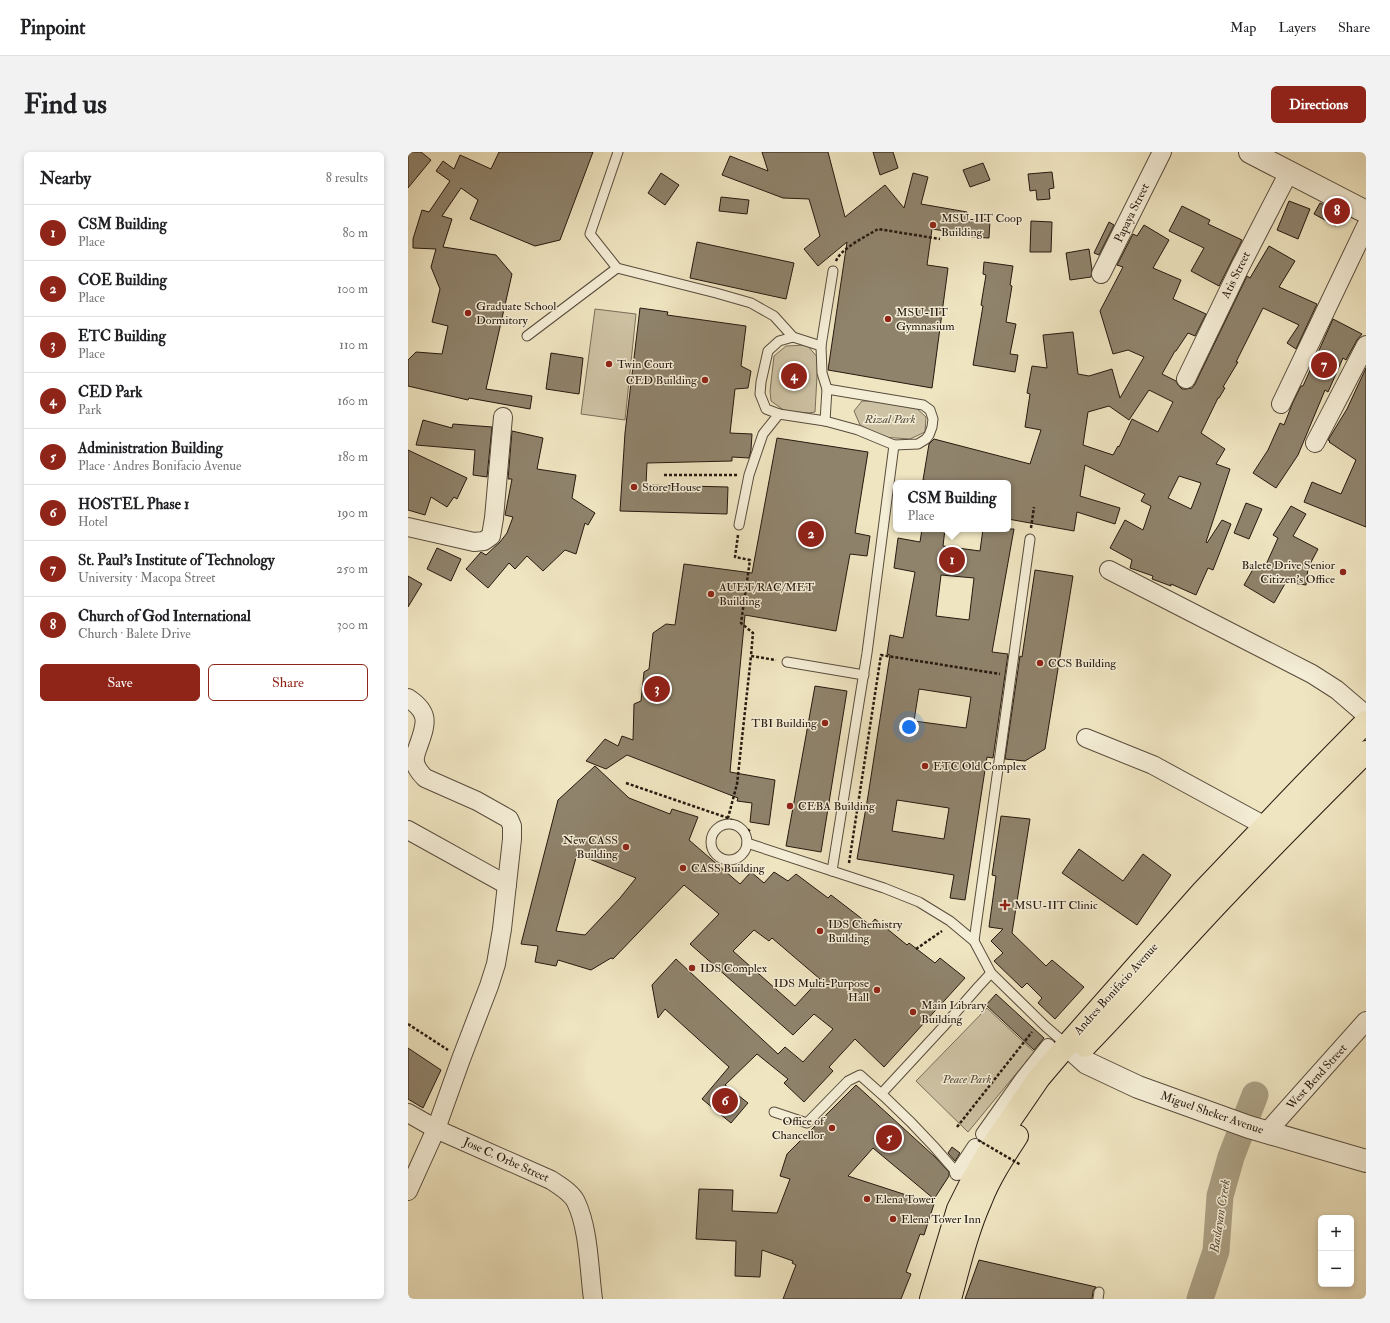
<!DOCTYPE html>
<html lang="en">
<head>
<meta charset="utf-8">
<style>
	:root { --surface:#fff; --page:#f2f2f2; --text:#202124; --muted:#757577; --line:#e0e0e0; --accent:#8f2418 }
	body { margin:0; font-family:"IM FELL Double Pica",serif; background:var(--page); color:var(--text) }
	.controls { position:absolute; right:12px; bottom:12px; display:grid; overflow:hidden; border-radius:6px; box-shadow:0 2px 6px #0003 }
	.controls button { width:36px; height:36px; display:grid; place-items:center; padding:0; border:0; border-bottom:1px solid var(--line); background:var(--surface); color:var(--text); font:20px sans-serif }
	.you { position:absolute; left:501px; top:575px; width:14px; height:14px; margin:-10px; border:3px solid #fff; border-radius:50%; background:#1a73e8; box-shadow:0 0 0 6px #1a73e833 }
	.badge { display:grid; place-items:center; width:26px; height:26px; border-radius:50%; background:var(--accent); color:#fff; font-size:13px; font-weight:700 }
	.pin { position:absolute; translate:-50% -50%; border:2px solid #fff; box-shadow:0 1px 4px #0006 }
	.popup { position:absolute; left:485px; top:328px; width:118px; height:52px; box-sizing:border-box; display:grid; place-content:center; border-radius:6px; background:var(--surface); filter:drop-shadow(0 1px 3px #0005); font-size:13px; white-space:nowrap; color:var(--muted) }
	.popup b { font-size:15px; color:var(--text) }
	.popup::after { content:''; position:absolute; left:50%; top:100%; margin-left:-8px; border:8px solid transparent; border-top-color:var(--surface) }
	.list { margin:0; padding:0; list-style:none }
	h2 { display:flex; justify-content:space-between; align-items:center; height:52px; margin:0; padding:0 16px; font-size:17px }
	h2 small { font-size:13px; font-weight:400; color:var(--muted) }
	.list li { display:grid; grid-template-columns:26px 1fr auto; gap:12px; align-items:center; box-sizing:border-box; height:56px; padding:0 16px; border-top:1px solid var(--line) }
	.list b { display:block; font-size:15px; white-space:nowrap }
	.list p { margin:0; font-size:13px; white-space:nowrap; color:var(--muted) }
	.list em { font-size:13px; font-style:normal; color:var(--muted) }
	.actions { display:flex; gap:8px; padding:12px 16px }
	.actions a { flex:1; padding:9px 0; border:1px solid var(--accent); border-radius:6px; text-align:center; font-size:14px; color:var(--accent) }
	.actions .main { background:var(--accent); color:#fff }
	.map { position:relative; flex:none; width:958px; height:1147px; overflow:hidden; border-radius:6px }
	header { display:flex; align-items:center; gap:24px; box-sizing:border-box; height:56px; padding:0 20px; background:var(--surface); border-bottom:1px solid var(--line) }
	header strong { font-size:19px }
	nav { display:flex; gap:22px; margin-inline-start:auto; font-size:14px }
	.intro { display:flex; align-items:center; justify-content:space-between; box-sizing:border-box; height:96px; padding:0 24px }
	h1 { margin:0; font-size:28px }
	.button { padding:10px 18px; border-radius:6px; background:var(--accent); color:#fff; font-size:14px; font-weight:700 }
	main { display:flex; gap:24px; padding:0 24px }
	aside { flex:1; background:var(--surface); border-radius:6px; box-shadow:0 2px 6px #0003 }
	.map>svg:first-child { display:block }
	.green { fill:#cdc2a3; stroke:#7a6e59 }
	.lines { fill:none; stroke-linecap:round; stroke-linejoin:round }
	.river { stroke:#aba084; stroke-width:27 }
	.building { fill:#8f836c; stroke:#26190f; fill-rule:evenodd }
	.service-casing { stroke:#584c3c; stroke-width:11 }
	.pedestrian-casing { stroke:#584c3c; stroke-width:16 }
	.minor-casing { stroke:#584c3c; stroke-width:20 }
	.tertiary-casing { stroke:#584c3c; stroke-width:24 }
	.trunk-casing { stroke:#26190f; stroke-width:24 }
	.path { stroke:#26190f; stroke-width:2.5; stroke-dasharray:3 2; stroke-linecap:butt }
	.service { stroke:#f5eed7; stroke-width:9 }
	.pedestrian { stroke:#f5eed7; stroke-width:14 }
	.minor { stroke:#f5eed7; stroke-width:18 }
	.tertiary { stroke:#f5eed7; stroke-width:22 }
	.trunk { stroke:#efe5c1; stroke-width:22 }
	.path-bridge { stroke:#26190f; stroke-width:2.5; stroke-dasharray:3 2; stroke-linecap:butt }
	.poi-dot { fill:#8f2418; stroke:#f5eed7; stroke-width:1.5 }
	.labels { text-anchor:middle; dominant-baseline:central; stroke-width:3; stroke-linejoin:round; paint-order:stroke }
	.street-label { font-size:12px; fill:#26190f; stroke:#f5eed7 }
	.poi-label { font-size:12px; fill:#26190f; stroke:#f5eed7; text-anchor:start }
	.park-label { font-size:12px; font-style:italic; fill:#584c3b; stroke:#f5eed7 }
	.water-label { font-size:13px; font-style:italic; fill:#5b4f3e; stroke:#f5eed7 }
</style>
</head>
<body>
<header>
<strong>Pinpoint</strong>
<nav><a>Map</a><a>Layers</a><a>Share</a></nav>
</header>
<div class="intro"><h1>Find us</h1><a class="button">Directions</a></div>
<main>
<aside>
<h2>Nearby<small>8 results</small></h2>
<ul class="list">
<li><span class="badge">1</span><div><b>CSM Building</b><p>Place</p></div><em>80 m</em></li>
<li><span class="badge">2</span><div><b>COE Building</b><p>Place</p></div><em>100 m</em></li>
<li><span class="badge">3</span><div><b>ETC Building</b><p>Place</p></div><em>110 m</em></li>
<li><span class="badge">4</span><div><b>CED Park</b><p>Park</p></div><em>160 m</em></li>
<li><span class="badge">5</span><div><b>Administration Building</b><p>Place · Andres Bonifacio Avenue</p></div><em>180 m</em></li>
<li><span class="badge">6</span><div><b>HOSTEL Phase 1</b><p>Hotel</p></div><em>190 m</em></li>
<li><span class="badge">7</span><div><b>St. Paul's Institute of Technology</b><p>University · Macopa Street</p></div><em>250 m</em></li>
<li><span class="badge">8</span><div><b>Church of God International</b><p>Church · Balete Drive</p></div><em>300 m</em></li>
</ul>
<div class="actions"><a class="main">Save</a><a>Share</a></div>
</aside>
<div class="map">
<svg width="958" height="1147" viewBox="0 0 958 1147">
	<rect width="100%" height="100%" fill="#efe5c1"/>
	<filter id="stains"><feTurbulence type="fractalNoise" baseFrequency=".005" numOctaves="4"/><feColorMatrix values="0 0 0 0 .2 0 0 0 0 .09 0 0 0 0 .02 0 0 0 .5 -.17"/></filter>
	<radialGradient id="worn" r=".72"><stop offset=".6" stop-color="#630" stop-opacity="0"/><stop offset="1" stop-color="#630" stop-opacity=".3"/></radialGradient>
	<g class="green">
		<path d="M 187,157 L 228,162 L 217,268 L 173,262 Z"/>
		<path d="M 399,193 L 410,206 L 407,260 L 401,261 L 377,259 L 363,249 L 362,239 L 366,204 L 378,194 Z"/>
		<path d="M 454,249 L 483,249 L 506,254 L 518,265 L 517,280 L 502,287 L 474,285 L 452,273 L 446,259 Z"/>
		<path d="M 579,856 L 626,900 L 560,980 L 508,929 Z"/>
	</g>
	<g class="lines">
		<path class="river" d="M 792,1147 L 808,1099 L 812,1044 L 823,1005 L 847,943"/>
	</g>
	<g class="building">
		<path d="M 0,0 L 13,0 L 23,8 L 0,36 Z"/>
		<path d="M 91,0 L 185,0 L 152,88 L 127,94 L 62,67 L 70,48 L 53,36 L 34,64 L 44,67 L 35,95 L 88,103 L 104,122 L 78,237 L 124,244 L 122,257 L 61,246 L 60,248 L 0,234 L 0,208 L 8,200 L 34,202 L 40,174 L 24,170 L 32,137 L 23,115 L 28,97 L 5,96 L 5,87 L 14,58 L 21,60 L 42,29 L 28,19 L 35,9 L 46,17 L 52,3 L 83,17 Z"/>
		<path d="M 354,0 L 420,0 L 437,65 L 477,33 L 496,56 L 505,21 L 520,25 L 513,52 L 559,60 L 559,67 L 582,68 L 581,86 L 563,85 L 563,83 L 524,77 L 519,113 L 540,116 L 524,236 L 420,218 L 439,90 L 410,114 L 396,97 L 412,84 L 401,47 L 375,46 L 314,23 L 322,4 L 360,19 Z"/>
		<path d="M 465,0 L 485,0 L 490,16 L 472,23 Z"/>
		<path d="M 575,11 L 582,28 L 562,35 L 555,18 Z"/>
		<path d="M 644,20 L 646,36 L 641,37 L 642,47 L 629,48 L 628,38 L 622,39 L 620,22 Z"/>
		<path d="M 253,21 L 271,33 L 257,53 L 240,41 Z"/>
		<path d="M 313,45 L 341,48 L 339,62 L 311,59 Z"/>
		<path d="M 881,49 L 902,57 L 890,87 L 869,78 Z"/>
		<path d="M 912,51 L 935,62 L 928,74 L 906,62 Z"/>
		<path d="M 774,54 L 802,68 L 800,72 L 834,88 L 811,134 L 783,119 L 796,96 L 761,79 Z"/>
		<path d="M 623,69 L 644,70 L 643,100 L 622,100 Z"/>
		<path d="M 701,70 L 706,73 L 691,103 L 686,101 Z"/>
		<path d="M 736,73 L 761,88 L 745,116 L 773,128 L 765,147 L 798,162 L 787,184 L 780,181 L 768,199 L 767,199 L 754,222 L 768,229 L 770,233 L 774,237 L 778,237 L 784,236 L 787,232 L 839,124 L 842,126 L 861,94 L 887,109 L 871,135 L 909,152 L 888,197 L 879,191 L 891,173 L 855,156 L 828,210 L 830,210 L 815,235 L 817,236 L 811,246 L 810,246 L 793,281 L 817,297 L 808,312 L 822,317 L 798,390 L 799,391 L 814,368 L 823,372 L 805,418 L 800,416 L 788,443 L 763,432 L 763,434 L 744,427 L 745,424 L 722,416 L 724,408 L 702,396 L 717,368 L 735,378 L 743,354 L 733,349 L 737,342 L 677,313 L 672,344 L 712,356 L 707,372 L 669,360 L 666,379 L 600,367 L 600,331 L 521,331 L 521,329 L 515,328 L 521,292 L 526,287 L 622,312 L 633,278 L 617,275 L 622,242 L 619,241 L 624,214 L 639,216 L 635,183 L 665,180 L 670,222 L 681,224 L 704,217 L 712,246 L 736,205 L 720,198 L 705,202 L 692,159 L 715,115 L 709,113 L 725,82 L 729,84 ZM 741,238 L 765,250 L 750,280 L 724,267 L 711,295 L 710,294 L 705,303 L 675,293 L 680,260 L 701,254 L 721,268 ZM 771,324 L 793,331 L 783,357 L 760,346 Z"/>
		<path d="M 289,90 L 386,111 L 378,147 L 282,126 Z"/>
		<path d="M 681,97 L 684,118 L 683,125 L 662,128 L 658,101 Z"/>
		<path d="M 576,110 L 605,114 L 602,133 L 604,134 L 598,170 L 608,172 L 602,202 L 610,203 L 607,220 L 565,213 L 575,154 L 573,153 L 578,123 L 575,122 Z"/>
		<path d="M 232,156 L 260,160 L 259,163 L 338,174 L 333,214 L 343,219 L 340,236 L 327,237 L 322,281 L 344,282 L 343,298 L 341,306 L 324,305 L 324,309 L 239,311 L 238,333 L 320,335 L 319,362 L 212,359 L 217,281 Z"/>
		<path d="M 925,167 L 954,182 L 949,188 L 938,208 L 935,206 L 920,240 L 917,238 L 890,303 L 868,336 L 845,321 L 860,298 L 872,271 L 876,273 L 885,250 L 893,234 L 895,234 Z"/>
		<path d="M 143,201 L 175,206 L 171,242 L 138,237 Z"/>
		<path d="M 958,216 L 958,375 L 896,350 L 904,330 L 933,342 L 948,308 L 921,290 L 922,289 L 920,288 L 939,257 Z"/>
		<path d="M 15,268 L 44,276 L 45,272 L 84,275 L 79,325 L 65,323 L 67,298 L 8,293 Z"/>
		<path d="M 104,279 L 135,286 L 129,317 L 168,323 L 164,346 L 187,361 L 180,373 L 177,371 L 168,402 L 157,398 L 135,419 L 119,404 L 107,417 L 101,411 L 80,436 L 58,417 L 73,400 L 78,403 L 92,390 L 99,381 L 105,365 L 97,363 L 104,327 L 100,327 Z"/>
		<path d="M 369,286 L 460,300 L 447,381 L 462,384 L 459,404 L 442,402 L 428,479 L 337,463 L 322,620 L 367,628 L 361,673 L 342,670 L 344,651 L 329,649 L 330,646 L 219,603 L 198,617 L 178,609 L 197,587 L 210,594 L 214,584 L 225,588 L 226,552 L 233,549 L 236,520 L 241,517 L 245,481 L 258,472 L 267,473 L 276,412 L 344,421 Z"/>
		<path d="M 0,298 L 59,326 L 49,347 L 46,345 L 39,355 L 23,345 L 17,363 L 0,358 Z"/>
		<path d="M 838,351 L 854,357 L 841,387 L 826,381 Z"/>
		<path d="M 883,354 L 898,362 L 885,384 L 910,397 L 900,416 L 898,433 L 878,430 L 866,451 L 836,433 L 848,412 L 856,417 L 870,386 L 865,383 Z"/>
		<path d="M 514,377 L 537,377 L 535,394 L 572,399 L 575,377 L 606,377 L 584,500 L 600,502 L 585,606 L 579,605 L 557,748 L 542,746 L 546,723 L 449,707 L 460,644 L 482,503 L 479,502 L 482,483 L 495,486 L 507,420 L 486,416 L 490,386 L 512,390 ZM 533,423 L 566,426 L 561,468 L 528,464 ZM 511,537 L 563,545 L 558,576 L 506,569 ZM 489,648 L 541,656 L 536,687 L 484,679 Z"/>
		<path d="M 29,396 L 53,407 L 43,429 L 19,417 Z"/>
		<path d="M 627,418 L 665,424 L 637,597 L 617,609 L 597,607 L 612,504 L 614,505 Z"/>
		<path d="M 0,424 L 14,432 L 0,455 Z"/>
		<path d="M 407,534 L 439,539 L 413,700 L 378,694 Z"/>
		<path d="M 187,614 L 221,646 L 262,662 L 264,657 L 290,665 L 281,688 L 332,732 L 343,720 L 356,731 L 366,720 L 380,729 L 388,722 L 420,746 L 423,743 L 462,773 L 467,767 L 499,793 L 501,791 L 527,811 L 532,806 L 557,826 L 476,915 L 447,887 L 421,915 L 425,919 L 396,950 L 376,931 L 380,927 L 349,902 L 317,933 L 340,951 L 323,971 L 294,947 L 321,915 L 257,857 L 250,866 L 244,833 L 268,807 L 370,902 L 377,895 L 395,910 L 425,877 L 406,862 L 385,883 L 282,792 L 311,762 L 276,733 L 205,807 L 203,806 L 183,818 L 150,808 L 148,814 L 127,810 L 130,794 L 113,792 L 150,648 ZM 169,702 L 228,726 L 212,746 L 177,783 L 148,779 ZM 346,778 L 361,789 L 364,786 L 412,827 L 387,854 L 325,799 Z"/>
		<path d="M 593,664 L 622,667 L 604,781 L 638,814 L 644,808 L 676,835 L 647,867 L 630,851 L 634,846 L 619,831 L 614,836 L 586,809 L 595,801 L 583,789 L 595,777 L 581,775 L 588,724 L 584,723 Z"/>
		<path d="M 671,697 L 715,729 L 735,702 L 763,723 L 729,773 L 654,721 Z"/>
		<path d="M 588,842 L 636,886 L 626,898 L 578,853 Z"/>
		<path d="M 0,896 L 33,918 L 15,956 L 0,947 Z"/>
		<path d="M 448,933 L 527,1005 L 541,1020 L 541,1024 L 526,1047 L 465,996 L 440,1024 L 526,1052 L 516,1083 L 512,1082 L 498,1120 L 503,1122 L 493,1147 L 375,1147 L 388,1113 L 384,1111 L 385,1109 L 354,1098 L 352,1125 L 327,1124 L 328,1089 L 288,1087 L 291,1037 L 325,1038 L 324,1059 L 369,1061 L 382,1027 L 372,1024 L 379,1002 Z"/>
		<path d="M 544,995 L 552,1001 L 547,1009 L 540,1001 Z"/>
		<path d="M 571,1108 L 688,1135 L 685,1139 L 684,1147 L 557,1147 Z"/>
	</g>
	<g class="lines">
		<defs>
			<g id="service">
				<path d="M 210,0 L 182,82 L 209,116 L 308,141 L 343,151 L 366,164 L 385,185 L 413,194"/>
				<path d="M 119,184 L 209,116"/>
				<path d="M 385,185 L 371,189 L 360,199 L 353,230 L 352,242 L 358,257 L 371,262 L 417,269 L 450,278 L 486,293 L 510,292 L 518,287 L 521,283 L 524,275 L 525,267 L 522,258 L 515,253 L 419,237"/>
				<path d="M 417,269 L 419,237 L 414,221 L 413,194 L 425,119"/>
				<path d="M 331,373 L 341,323 L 355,282 L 371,262"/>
				<path d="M 379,510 L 456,523"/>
				<circle cx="321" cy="690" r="18"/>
				<path d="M 339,691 L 476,736 L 511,750 L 542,769 L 566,789 L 583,821 L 637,874 L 659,893"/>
				<path d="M 424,719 L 459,501 L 486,293"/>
				<path d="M 566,789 L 622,387"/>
				<path d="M 474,941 L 535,875 L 571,834 L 583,821"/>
				<path d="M 366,960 L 399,971 L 440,929 L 452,923 C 487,953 519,985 549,1021 L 552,1023"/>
				<path d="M 690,1147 L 691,1140"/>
			</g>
			<g id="pedestrian">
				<path d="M 575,982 L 614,927 L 640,894"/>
				<path d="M 549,1021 L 567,994"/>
			</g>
			<g id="minor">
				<path d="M 693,122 L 754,0"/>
				<path d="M 778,227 L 832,115 L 881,20"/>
				<path d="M 873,252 L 958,74"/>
				<path d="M 907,291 L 958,193"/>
				<path d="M 0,375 L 66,390 L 76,389 L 83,384 L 86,366 L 95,265"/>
				<path d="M 701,418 L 904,522 L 929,538 L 958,563"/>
				<path d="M 0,546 C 21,560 19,570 11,592 C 9,598 6,604 7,610 C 8,616 13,622 17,626 L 69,649 L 101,667 L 104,674 L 104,687 L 94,777 L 88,812 L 81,834 L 53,907 L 28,977 L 0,1039"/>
				<path d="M 678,586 L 745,613 L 857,674"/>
				<path d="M 0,678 L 99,733"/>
				<path d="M 0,961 L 28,977 L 143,1028 C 152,1034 164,1041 168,1050 C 181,1077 181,1118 185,1147"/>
				<path d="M 859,980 L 958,869"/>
			</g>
			<g id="tertiary">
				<path d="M 842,0 L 958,60"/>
				<path d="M 659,893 L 679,911 L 730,935 L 841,975 L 958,1009"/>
			</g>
			<g id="trunk">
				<path d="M 677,894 C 718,852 757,808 797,765 C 849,709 904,654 958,600"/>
				<path d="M 523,1147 L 550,1057 L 564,1029 L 583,996 L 631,926 L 659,893 L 795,739 L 898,631 L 958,570"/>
				<path d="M 542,1147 C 551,1114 559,1079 573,1048 C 582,1025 596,1004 609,984"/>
			</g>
		</defs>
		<use href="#service" class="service-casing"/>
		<use href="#pedestrian" class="pedestrian-casing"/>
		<use href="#minor" class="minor-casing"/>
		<use href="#tertiary" class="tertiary-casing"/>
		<use href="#trunk" class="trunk-casing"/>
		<g class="path">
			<path d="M 428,109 C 433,96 459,84 470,77 L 532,87"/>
			<path d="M 256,323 L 330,323"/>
			<path d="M 623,376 L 626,355"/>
			<path d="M 330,383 L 327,405 L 342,408 L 333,471 L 345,481 L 343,504 L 368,508"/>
			<path d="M 218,631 L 320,666"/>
			<path d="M 342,679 L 320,666 L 329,632 L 343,504"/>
			<path d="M 441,711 L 473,503 L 592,522"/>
			<path d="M 508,797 L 534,779"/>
			<path d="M 0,872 L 40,898"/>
			<path d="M 549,975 L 624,880"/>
		</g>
		<use href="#service" class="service"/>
		<use href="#pedestrian" class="pedestrian"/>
		<use href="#minor" class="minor"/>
		<use href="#tertiary" class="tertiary"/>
		<use href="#trunk" class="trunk"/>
		<path class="path-bridge" d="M 570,988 L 613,1013"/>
	</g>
	<g class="poi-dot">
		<circle cx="525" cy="73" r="4"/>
		<circle cx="60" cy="161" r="4"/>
		<circle cx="480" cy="167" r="4"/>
		<circle cx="201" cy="212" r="4"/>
		<circle cx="297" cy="228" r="4"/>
		<circle cx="226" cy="335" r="4"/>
		<circle cx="935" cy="420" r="4"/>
		<circle cx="303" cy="442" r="4"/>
		<circle cx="632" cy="511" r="4"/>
		<circle cx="417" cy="571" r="4"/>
		<circle cx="517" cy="614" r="4"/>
		<circle cx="382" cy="654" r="4"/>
		<circle cx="218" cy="695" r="4"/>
		<circle cx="275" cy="716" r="4"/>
		<path d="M595 747h4v4h4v4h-4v4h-4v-4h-4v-4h4z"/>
		<circle cx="412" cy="779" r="4"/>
		<circle cx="284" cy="816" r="4"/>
		<circle cx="469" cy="838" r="4"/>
		<circle cx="505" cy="860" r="4"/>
		<circle cx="424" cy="976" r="4"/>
		<circle cx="459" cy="1047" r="4"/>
		<circle cx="485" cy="1067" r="4"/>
	</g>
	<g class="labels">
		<g class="street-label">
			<text transform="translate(724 61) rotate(-64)">Papaya Street</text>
			<text transform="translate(828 123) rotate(-64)">Atis Street</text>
			<text transform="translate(708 837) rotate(-48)">Andres Bonifacio Avenue</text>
			<text transform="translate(909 925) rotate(-48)">West Bend Street</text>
			<text transform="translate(804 961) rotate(19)">Miguel Sheker Avenue</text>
			<text transform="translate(98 1008) rotate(24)">Jose C. Orbe Street</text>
		</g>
		<g class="poi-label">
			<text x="533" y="66">MSU-IIT Coop<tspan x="533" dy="14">Building</tspan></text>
			<text x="68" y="154">Graduate School<tspan x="68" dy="14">Dormitory</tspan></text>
			<text x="488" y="160">MSU-IIT<tspan x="488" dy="14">Gymnasium</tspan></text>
			<text x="209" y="212">Twin Court</text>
			<text x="289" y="228" text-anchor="end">CED Building</text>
			<text x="234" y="335">Store House</text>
			<text x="927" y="413" text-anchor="end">Balete Drive Senior<tspan x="927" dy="14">Citizen's Office</tspan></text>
			<text x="311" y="435">AUET/RAC/MET<tspan x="311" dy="14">Building</tspan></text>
			<text x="640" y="511">CCS Building</text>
			<text x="409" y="571" text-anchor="end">TBI Building</text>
			<text x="525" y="614">ETC Old Complex</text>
			<text x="390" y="654">CEBA Building</text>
			<text x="210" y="688" text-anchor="end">New CASS<tspan x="210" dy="14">Building</tspan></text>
			<text x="283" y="716">CASS Building</text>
			<text x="606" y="753">MSU-IIT Clinic</text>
			<text x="420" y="772">IDS Chemistry<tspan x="420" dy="14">Building</tspan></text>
			<text x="292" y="816">IDS Complex</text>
			<text x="461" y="831" text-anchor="end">IDS Multi-Purpose<tspan x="461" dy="14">Hall</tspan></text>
			<text x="513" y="853">Main Library<tspan x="513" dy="14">Building</tspan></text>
			<text x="416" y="969" text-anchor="end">Office of<tspan x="416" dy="14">Chancellor</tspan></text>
			<text x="467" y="1047">Elena Tower</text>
			<text x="493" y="1067">Elena Tower Inn</text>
		</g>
		<g class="park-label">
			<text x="482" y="267">Rizal Park</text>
			<text x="559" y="927">Peace Park</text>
		</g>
		<g class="water-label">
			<text transform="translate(812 1064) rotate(-81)">Baslayan Creek</text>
		</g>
	</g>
	<rect width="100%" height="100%" filter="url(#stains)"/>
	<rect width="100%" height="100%" fill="url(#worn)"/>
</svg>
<div class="controls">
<button>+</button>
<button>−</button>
</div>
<div class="you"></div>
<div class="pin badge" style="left:544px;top:408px">1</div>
<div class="popup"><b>CSM Building</b>Place</div>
<div class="pin badge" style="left:403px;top:382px">2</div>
<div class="pin badge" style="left:249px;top:537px">3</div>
<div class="pin badge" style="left:386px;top:224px">4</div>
<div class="pin badge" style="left:481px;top:986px">5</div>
<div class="pin badge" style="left:317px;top:949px">6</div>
<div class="pin badge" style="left:916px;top:213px">7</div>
<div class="pin badge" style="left:929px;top:59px">8</div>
</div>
</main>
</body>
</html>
